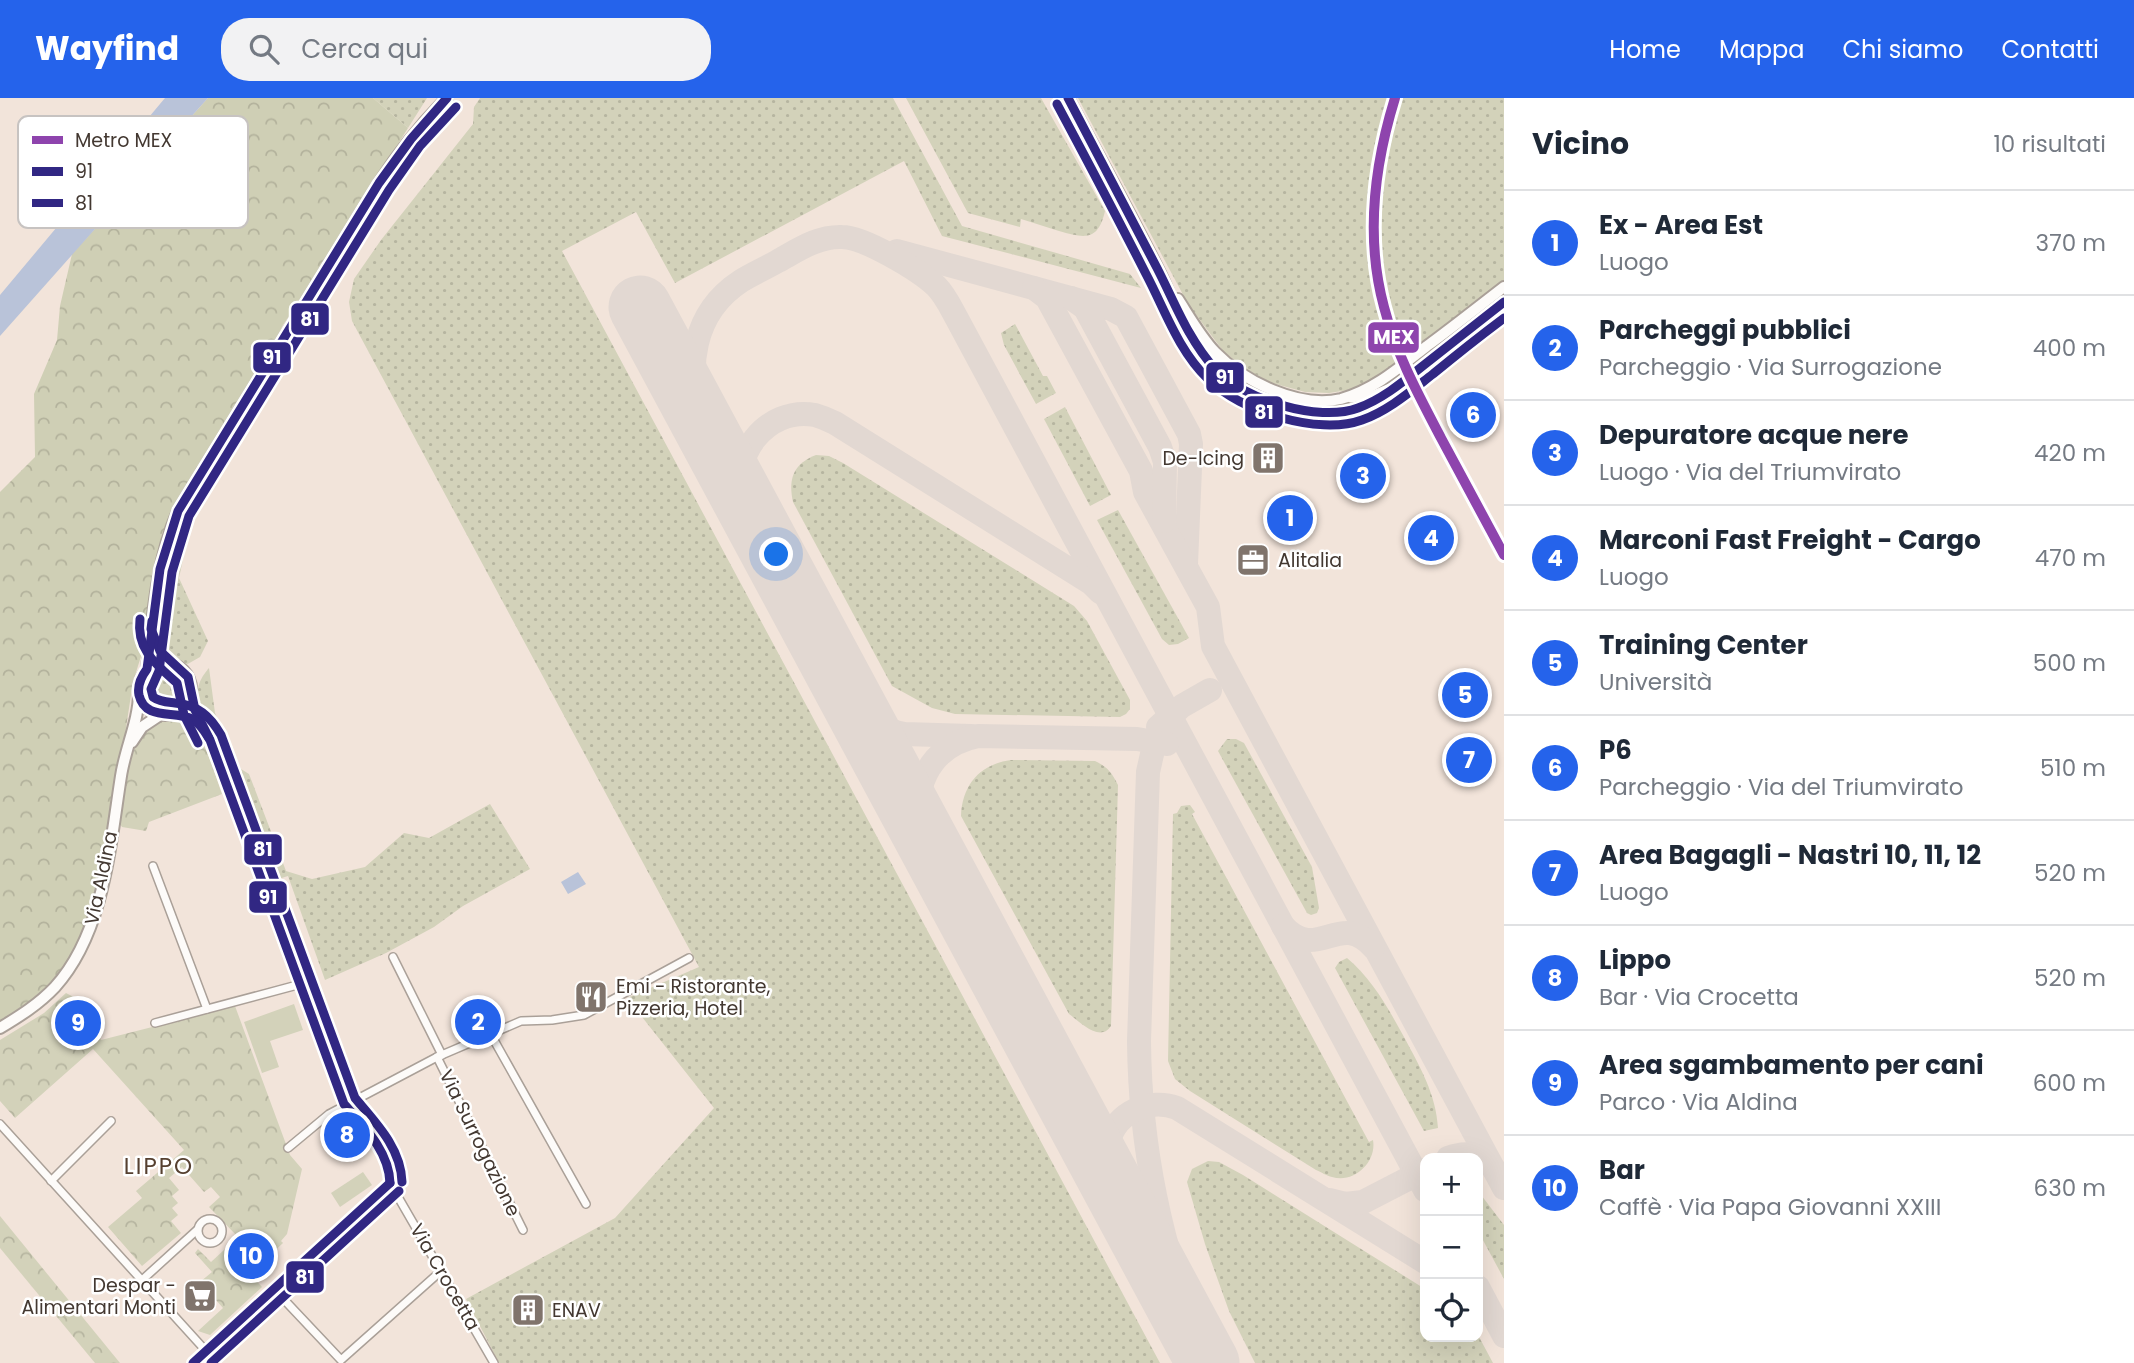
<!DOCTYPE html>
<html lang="it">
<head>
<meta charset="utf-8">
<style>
	:root { --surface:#fff; --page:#f2f2f3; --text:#1f2937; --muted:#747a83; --line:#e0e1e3; --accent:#2563eb }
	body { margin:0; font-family:Poppins,sans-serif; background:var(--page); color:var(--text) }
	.controls { position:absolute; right:21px; bottom:21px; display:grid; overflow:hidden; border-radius:14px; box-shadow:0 7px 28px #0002 }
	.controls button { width:63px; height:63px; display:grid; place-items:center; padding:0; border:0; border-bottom:2px solid var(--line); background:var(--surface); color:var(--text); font:35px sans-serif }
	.you { position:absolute; left:777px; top:457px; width:24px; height:24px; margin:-18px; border:5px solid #fff; border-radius:50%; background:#1a73e8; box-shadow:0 0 0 10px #1a73e833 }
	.badge { display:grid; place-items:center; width:46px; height:46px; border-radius:50%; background:var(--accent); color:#fff; font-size:23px; font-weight:700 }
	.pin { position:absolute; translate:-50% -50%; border:4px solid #fff; box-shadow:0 2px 7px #0006 }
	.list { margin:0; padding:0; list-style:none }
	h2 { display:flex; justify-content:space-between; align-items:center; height:91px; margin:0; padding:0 28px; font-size:30px }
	h2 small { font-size:23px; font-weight:400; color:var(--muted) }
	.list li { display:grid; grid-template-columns:46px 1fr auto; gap:21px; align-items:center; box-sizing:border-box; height:105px; padding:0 28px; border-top:2px solid var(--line) }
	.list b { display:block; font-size:26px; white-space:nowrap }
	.list p { margin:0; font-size:23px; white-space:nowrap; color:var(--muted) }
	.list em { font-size:23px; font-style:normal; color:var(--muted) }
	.icon { flex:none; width:38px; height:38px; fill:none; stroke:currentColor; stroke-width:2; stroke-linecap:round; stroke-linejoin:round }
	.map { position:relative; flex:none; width:1504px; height:1265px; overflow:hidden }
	header { display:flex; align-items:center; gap:42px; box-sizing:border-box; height:98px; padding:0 35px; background:var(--accent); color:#fff }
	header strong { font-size:33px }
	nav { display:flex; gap:38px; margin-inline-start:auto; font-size:24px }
	.search { width:490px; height:63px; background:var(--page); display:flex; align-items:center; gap:18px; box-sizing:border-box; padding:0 24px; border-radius:28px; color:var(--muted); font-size:26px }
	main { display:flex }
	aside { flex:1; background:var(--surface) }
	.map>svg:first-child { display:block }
	.grass { fill:url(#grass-dots) }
	.forest { fill:url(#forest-crowns) }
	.park { fill:url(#park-crowns) }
	.pitch { fill:#d3d2ba }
	.water { fill:#b9c3d9 }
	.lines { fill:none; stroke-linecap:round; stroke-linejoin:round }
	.taxiway { stroke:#e2d8d2; stroke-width:24 }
	.runway { stroke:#e2d8d2; stroke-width:63 }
	.street-casing { stroke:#aaa098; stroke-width:10 }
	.secondary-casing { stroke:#aaa098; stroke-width:14 }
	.street { stroke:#fdfbf9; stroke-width:7 }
	.secondary { stroke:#fdfbf9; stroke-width:10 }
	.bus-1-casing { stroke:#fff; stroke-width:14 }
	.bus-2-casing { stroke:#fff; stroke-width:14 }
	.bus-1 { stroke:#312783; stroke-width:9 }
	.bus-2 { stroke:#312783; stroke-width:9 }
	.metro-1-casing { stroke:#fff; stroke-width:16 }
	.metro-1 { stroke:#8e44ad; stroke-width:10 }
	.labels { text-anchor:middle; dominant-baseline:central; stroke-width:5; stroke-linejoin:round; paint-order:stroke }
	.poi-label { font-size:19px; fill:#433831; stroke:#fff; text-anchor:start }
	.street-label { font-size:19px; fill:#433831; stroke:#fff }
	.quarter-label { font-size:23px; letter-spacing:2px; fill:#564030; stroke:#fff }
	.key { fill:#fff; stroke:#c7c3c1; stroke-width:2 }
	.key-label { font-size:19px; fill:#433831 }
	.line-badge { stroke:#fff; stroke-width:2.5 }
	.badge-label { font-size:19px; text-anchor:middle; font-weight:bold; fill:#fff }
</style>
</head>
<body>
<header>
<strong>Wayfind</strong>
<div class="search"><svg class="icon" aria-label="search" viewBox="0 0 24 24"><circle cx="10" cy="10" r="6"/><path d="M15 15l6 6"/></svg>Cerca qui</div>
<nav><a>Home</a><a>Mappa</a><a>Chi siamo</a><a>Contatti</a></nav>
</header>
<main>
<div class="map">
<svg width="1504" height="1265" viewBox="0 0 1504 1265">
	<defs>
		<pattern id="grass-dots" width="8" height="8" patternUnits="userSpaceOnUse" patternTransform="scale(1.75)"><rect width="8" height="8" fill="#d3d2ba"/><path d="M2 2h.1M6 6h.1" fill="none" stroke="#b6b5a0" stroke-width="1.8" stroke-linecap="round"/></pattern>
		<pattern id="forest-crowns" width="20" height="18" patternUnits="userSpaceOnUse" patternTransform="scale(1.75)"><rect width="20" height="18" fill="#cfcfb5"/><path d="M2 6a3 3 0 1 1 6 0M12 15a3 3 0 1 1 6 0" fill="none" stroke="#b3b29c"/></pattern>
		<pattern id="park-crowns" width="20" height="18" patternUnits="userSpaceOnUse" patternTransform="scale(1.75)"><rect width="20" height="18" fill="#d3d2ba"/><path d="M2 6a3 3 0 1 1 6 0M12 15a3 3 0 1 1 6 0" fill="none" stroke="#b6b5a0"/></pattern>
	</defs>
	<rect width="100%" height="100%" fill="#f2e4da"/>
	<g class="grass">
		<path d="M 373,0 L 427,0 L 408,30 Z"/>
		<path d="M 480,0 L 893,0 L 962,128 L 1130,176 L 1141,190 L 942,138 L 904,63 L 675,185 L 636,114 L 562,153 L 1160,1265 L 499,1265 L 466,1201 L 615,1120 L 714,1010 L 627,900 L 699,869 L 352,223 L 349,204 L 354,181 L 381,142 L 473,26 L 474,9 Z"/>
		<path d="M 906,0 L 1041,0 L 1105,113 C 1098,144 1084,140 1059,133 C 1046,129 1034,125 1021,121 L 1020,129 L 968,115 Z"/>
		<path d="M 1078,0 L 1504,0 L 1504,183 L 1379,279 L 1355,291 L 1329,295 L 1305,294 L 1272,285 L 1247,272 L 1223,253 L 1188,206 Z"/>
		<path d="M 1015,226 L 1043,278 L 1047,278 L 1056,295 L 1036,306 L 1004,247 L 1001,235 Z"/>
		<path d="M 287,249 L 290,251 L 193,415 L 179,480 L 208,543 L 200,559 L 186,567 L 170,559 L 158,536 L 166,471 L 176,431 L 198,390 Z"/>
		<path d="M 1065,309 L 1111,397 L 1090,408 L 1044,321 Z"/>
		<path d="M 816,357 L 829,358 L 843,365 L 1074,508 L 1087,523 L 1130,602 L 1130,611 L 1126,616 L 1120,619 L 955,616 L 932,610 L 892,588 L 793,404 C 788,381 793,366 816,357 Z"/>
		<path d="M 1118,412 L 1189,540 L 1178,546 L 1169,547 L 1162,541 L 1097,422 Z"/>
		<path d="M 209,570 L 215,615 L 241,671 L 249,676 L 286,773 L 312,781 L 365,769 L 404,735 L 429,740 L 490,706 L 530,771 L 463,808 L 434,829 L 386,855 L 325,882 L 288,778 L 269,784 L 232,684 L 196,607 C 196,592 199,581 209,570 Z"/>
		<circle cx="165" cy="591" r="21"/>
		<path d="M 1227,641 L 1236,641 L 1244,645 L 1312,769 L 1319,810 L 1317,815 L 1311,817 L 1307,815 L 1218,653 Z"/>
		<path d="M 1011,662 L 1095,663 C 1108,669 1112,675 1118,687 L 1111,928 C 1100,945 1080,924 1069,916 L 961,718 C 962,687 980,666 1011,662 Z"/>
		<path d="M 1190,707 L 1195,714 L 1192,716 L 1369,1044 L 1373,1042 C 1377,1064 1354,1086 1332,1079 C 1327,1078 1321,1074 1316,1072 L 1190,993 L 1175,981 L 1168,963 L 1173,716 L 1177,715 L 1181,708 Z"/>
		<path d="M 1347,860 C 1373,882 1388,910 1404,939 C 1420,969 1436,996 1438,1030 L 1424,1033 L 1335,870 L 1339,864 Z"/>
		<path d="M 1208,1063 L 1219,1064 L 1243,1077 L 1425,1191 L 1425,1239 L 1478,1239 L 1478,1237 L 1493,1265 L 1255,1265 L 1229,1213 L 1205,1146 L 1187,1084 L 1192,1071 Z"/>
		<path d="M 1478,1093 L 1504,1127 L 1504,1181 L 1478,1133 Z"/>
	</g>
	<path class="forest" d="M 208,0 L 373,0 L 408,30 L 315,180 L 283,227 L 271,251 L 183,394 L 162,436 L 142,555 L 133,584 L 115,702 L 108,770 L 86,853 L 56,890 L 0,932 L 0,394 L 35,359 L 34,296 L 57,242 L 60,208 L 72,156 L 103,122 L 115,118 L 144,71 Z"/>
	<g class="park">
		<path d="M 177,622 C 203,625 214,675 222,696 L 149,724 L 146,733 L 122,729 L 118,723 C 122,700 129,648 146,632 C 154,623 166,623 177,622 Z"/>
		<path d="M 66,895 L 87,906 L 101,942 L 235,908 L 290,1057 L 302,1071 L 287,1136 L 281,1143 L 283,1145 L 250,1176 L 262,1189 L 210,1237 L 198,1233 L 223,1210 L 200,1184 L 212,1174 L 195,1155 L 198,1151 L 211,1164 L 238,1139 L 209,1109 L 220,1099 L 211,1089 L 204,1094 L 182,1069 L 169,1080 L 179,1092 L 172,1098 L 178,1105 L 172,1110 L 178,1117 L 171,1123 L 181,1135 L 142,1168 L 108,1129 L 142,1100 L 136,1093 L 184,1052 L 93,951 L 15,1020 L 0,1003 L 0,942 L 44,915 Z"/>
		<path d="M 0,1118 L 120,1265 L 95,1265 L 0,1150 Z"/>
	</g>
	<g class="pitch">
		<path d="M 294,906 L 303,932 L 270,943 L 279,969 L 262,975 L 244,924 Z"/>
		<path d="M 363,1074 L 372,1087 L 340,1109 L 331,1095 Z"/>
	</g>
	<g class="water">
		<path d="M 165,0 L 208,0 L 144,71 L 115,119 L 103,122 L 0,238 L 0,197 Z"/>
		<path d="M 578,774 L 586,786 L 568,796 L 561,784 Z"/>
	</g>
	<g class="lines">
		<g class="taxiway">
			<path d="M 897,153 L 1111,211 L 1126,219 L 1189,336 L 1191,346 L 1186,466"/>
			<path d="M 1034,190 L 1047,200 L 1141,373 L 1145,394 L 1208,509 L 1213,548 L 1504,1090"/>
			<path d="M 1071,200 L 1085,210 L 1160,349 L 1165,364 L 1164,423"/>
			<path d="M 701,321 C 686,270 692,215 741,183 C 752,176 766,170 778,163 C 798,152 818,138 842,139 C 864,139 919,172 936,188 C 945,197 950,208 956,219 L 1425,1092"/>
			<path d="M 745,404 C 727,360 766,308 815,317 C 822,319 829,322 835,325 L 1091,485 L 1100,494"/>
			<path d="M 851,602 C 865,621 881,631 904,636 L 971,638"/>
			<path d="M 1170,619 L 1155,643 L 1148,674 L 1139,943 C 1140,1051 1161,1148 1200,1249"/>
			<path d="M 1158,629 L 1182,608 L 1210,592"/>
			<path d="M 925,739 C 908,693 928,648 978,638 L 1137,641 L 1167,646"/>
			<path d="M 1283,828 C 1318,866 1339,811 1373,849"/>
			<path d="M 1448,1060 C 1466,1053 1481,1055 1494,1071"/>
			<path d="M 1110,1083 C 1108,1070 1105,1057 1109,1043 C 1116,1014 1150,1000 1177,1010 L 1425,1164"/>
			<path d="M 1329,1102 L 1345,1106 L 1363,1104 L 1425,1072"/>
			<path d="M 1478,1189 L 1504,1238"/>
		</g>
		<path class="runway" d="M 640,209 L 1208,1265"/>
		<defs>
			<g id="street">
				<path d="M 1388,294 L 1504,204"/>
				<path d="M 1351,301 L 1369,298 L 1390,289"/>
				<path d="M 191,595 L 195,612 L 214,650 L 344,1006 C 360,1025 393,1059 390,1085 L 494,1265"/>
				<path d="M 167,617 L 186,618 L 202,628"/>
				<path d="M 153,768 L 207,911"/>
				<path d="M 393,859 L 442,957"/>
				<path d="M 155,925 L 301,886"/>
				<path d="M 490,935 L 586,1106"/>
				<path d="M 437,959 L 523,1132"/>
				<path d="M 0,1026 L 206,1253"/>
				<path d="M 288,1050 L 329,1016 L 437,959 L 521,923 L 552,922 L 584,917 L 689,860"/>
				<path d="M 51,1083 L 111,1023"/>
				<circle cx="210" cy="1133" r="12"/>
				<path d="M 141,1183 L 197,1132"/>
				<path d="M 274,1191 L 341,1262 L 441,1173"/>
				<path d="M 193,1265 L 381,1095 L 390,1085"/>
			</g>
			<g id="secondary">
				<path d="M 1068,0 C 1098,57 1129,113 1158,171 C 1173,200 1182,235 1205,261 C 1253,315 1343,333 1404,290 L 1504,215"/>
				<path d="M 1178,201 C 1189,218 1200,238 1215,254 C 1243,283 1299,311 1341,301 C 1374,292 1400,269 1427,248 C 1453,229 1478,209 1504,189"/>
				<path d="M 152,536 L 160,553 L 171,565"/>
				<circle cx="165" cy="591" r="26"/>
				<path d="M 147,571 C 153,518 156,464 178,413 L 379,85 C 399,54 421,26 447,0"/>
				<path d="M 132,644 L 142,629 L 160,617"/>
				<path d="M 0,930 C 20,918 39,906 55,889 C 104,835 110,748 121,678 C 125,651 139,622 139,595"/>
			</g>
		</defs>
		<use href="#street" class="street-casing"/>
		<use href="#secondary" class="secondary-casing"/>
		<use href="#street" class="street"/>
		<use href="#secondary" class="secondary"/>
		<defs>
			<g id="bus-1">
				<path d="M 1068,0 C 1098,57 1127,113 1157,170 C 1175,205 1188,241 1215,271 C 1243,301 1318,325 1358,310 C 1383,301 1404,283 1424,267 C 1451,246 1477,225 1504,204"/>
				<path d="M 152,523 L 151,531 L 160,553 L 188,579 L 195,612 L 209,640"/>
				<path d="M 390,1085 C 389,1053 364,1029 344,1006 L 210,642 C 205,634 200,625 192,621 C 174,612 145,623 139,597 C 137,587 141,579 147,571 L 160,471 L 178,413 L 379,85 L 411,41 L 447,0"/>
				<path d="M 193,1265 L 390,1085"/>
			</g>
			<g id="bus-2">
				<path d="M 1057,6 C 1087,62 1117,119 1146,176 C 1165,212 1178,252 1208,281 C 1240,313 1318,338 1362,322 C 1388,313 1411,293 1433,276 C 1456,257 1480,238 1504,220"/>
				<path d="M 140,521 C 136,552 157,567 177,585 L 184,617 L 198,645"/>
				<path d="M 402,1084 C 401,1050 376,1025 355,1000 L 221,637 C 210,618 198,607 175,605 C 167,604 160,604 153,599 L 151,591 L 159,573 L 172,474 L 189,418 L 389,92 L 420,48 L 456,9"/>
				<path d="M 211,1265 L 399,1093"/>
			</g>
		</defs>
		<use href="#bus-1" class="bus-1-casing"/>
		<use href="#bus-2" class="bus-2-casing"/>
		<use href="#bus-1" class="bus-1"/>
		<use href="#bus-2" class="bus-2"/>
		<defs>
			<path id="metro-1" d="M 1395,0 C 1374,68 1365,139 1384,209 C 1396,256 1419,298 1441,340 C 1462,379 1483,418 1504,457"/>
		</defs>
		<use href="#metro-1" class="metro-1-casing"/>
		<use href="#metro-1" class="metro-1"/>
	</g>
	<defs>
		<symbol id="building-square" viewBox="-11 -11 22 22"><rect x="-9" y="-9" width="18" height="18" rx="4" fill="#80746c" stroke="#fff"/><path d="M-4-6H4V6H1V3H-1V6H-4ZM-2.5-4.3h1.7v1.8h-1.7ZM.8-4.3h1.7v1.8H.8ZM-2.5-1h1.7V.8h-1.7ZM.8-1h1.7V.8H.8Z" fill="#fff"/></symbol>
		<symbol id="office-square" viewBox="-11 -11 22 22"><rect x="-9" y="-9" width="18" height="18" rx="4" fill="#80746c" stroke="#fff"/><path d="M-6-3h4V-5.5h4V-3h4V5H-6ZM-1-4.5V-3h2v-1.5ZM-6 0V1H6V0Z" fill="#fff"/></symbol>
		<symbol id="restaurant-square" viewBox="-11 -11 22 22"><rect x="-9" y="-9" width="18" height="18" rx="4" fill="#80746c" stroke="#fff"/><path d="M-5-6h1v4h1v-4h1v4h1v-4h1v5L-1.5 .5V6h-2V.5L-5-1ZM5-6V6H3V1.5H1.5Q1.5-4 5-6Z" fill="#fff"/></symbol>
		<symbol id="supermarket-square" viewBox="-11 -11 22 22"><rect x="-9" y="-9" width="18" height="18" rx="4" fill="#80746c" stroke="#fff"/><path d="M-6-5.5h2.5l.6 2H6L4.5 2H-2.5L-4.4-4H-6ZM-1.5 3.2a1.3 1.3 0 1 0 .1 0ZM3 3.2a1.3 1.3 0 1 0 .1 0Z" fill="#fff"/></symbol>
	</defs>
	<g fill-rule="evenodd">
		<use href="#building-square" x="1249" y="341" width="38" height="38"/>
		<use href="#office-square" x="1234" y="443" width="38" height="38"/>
		<use href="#restaurant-square" x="572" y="880" width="38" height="38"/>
		<use href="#supermarket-square" x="181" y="1179" width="38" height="38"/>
		<use href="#building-square" x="509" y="1193" width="38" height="38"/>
	</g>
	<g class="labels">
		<g class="poi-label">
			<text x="1244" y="360" text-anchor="end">De-Icing</text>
			<text x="1278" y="462">Alitalia</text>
			<text x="616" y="888">Emi - Ristorante,<tspan x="616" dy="22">Pizzeria, Hotel</tspan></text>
			<text x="176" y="1187" text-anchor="end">Despar -<tspan x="176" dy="22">Alimentari Monti</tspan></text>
			<text x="552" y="1212">ENAV</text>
		</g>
		<g class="street-label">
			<text transform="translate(101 780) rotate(-78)">Via Aldina</text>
			<text transform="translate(480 1045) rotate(64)">Via Surrogazione</text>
			<text transform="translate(445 1179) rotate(60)">Via Crocetta</text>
		</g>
		<g class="quarter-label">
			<text x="159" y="1068">LIPPO</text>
		</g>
	</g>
	<rect x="18" y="18" width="230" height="112" rx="10" class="key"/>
	<rect x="32" y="38" width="31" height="8" fill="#8e44ad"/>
	<rect x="32" y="69" width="31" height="9" fill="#312783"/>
	<rect x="32" y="101" width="31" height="8" fill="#312783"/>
	<g class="key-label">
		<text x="75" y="49">Metro MEX</text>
		<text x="75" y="80">91</text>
		<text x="75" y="112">81</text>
	</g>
	<g class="line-badge">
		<rect x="290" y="204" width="40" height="34" rx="7" fill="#312783"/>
		<rect x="1367" y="223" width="53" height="33" rx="7" fill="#8e44ad"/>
		<rect x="252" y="243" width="40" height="33" rx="7" fill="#312783"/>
		<rect x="1205" y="263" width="40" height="33" rx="7" fill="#312783"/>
		<rect x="1244" y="297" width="40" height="34" rx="7" fill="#312783"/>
		<rect x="243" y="735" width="40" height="33" rx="7" fill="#312783"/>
		<rect x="248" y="782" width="40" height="34" rx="7" fill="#312783"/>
		<rect x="285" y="1162" width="40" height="34" rx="7" fill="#312783"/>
	</g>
	<g class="badge-label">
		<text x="310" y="228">81</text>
		<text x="1394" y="246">MEX</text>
		<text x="272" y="266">91</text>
		<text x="1225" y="286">91</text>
		<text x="1264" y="321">81</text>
		<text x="263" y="758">81</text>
		<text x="268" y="806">91</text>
		<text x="305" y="1186">81</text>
	</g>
</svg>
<div class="controls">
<button>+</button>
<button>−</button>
<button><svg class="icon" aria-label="locate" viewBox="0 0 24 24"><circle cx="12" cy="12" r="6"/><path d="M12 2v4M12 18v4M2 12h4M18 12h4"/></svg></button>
</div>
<div class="you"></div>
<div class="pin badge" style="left:1290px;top:420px">1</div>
<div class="pin badge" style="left:478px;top:924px">2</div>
<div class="pin badge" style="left:1363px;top:378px">3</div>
<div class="pin badge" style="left:1431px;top:440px">4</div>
<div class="pin badge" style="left:1465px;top:597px">5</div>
<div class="pin badge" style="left:1473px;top:317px">6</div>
<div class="pin badge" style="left:1469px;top:662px">7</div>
<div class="pin badge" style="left:347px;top:1037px">8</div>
<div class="pin badge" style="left:78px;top:925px">9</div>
<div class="pin badge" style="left:251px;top:1158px">10</div>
</div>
<aside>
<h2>Vicino<small>10 risultati</small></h2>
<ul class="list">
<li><span class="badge">1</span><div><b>Ex - Area Est</b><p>Luogo</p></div><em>370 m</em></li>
<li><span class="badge">2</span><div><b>Parcheggi pubblici</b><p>Parcheggio · Via Surrogazione</p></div><em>400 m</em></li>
<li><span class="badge">3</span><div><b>Depuratore acque nere</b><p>Luogo · Via del Triumvirato</p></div><em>420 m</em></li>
<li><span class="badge">4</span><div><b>Marconi Fast Freight - Cargo</b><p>Luogo</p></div><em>470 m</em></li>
<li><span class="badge">5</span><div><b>Training Center</b><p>Università</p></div><em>500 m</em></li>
<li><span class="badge">6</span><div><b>P6</b><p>Parcheggio · Via del Triumvirato</p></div><em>510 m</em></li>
<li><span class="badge">7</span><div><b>Area Bagagli - Nastri 10, 11, 12</b><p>Luogo</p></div><em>520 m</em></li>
<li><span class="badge">8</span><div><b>Lippo</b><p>Bar · Via Crocetta</p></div><em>520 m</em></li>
<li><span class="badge">9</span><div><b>Area sgambamento per cani</b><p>Parco · Via Aldina</p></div><em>600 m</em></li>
<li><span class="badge">10</span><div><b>Bar</b><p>Caffè · Via Papa Giovanni XXIII</p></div><em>630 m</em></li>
</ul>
</aside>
</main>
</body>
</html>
